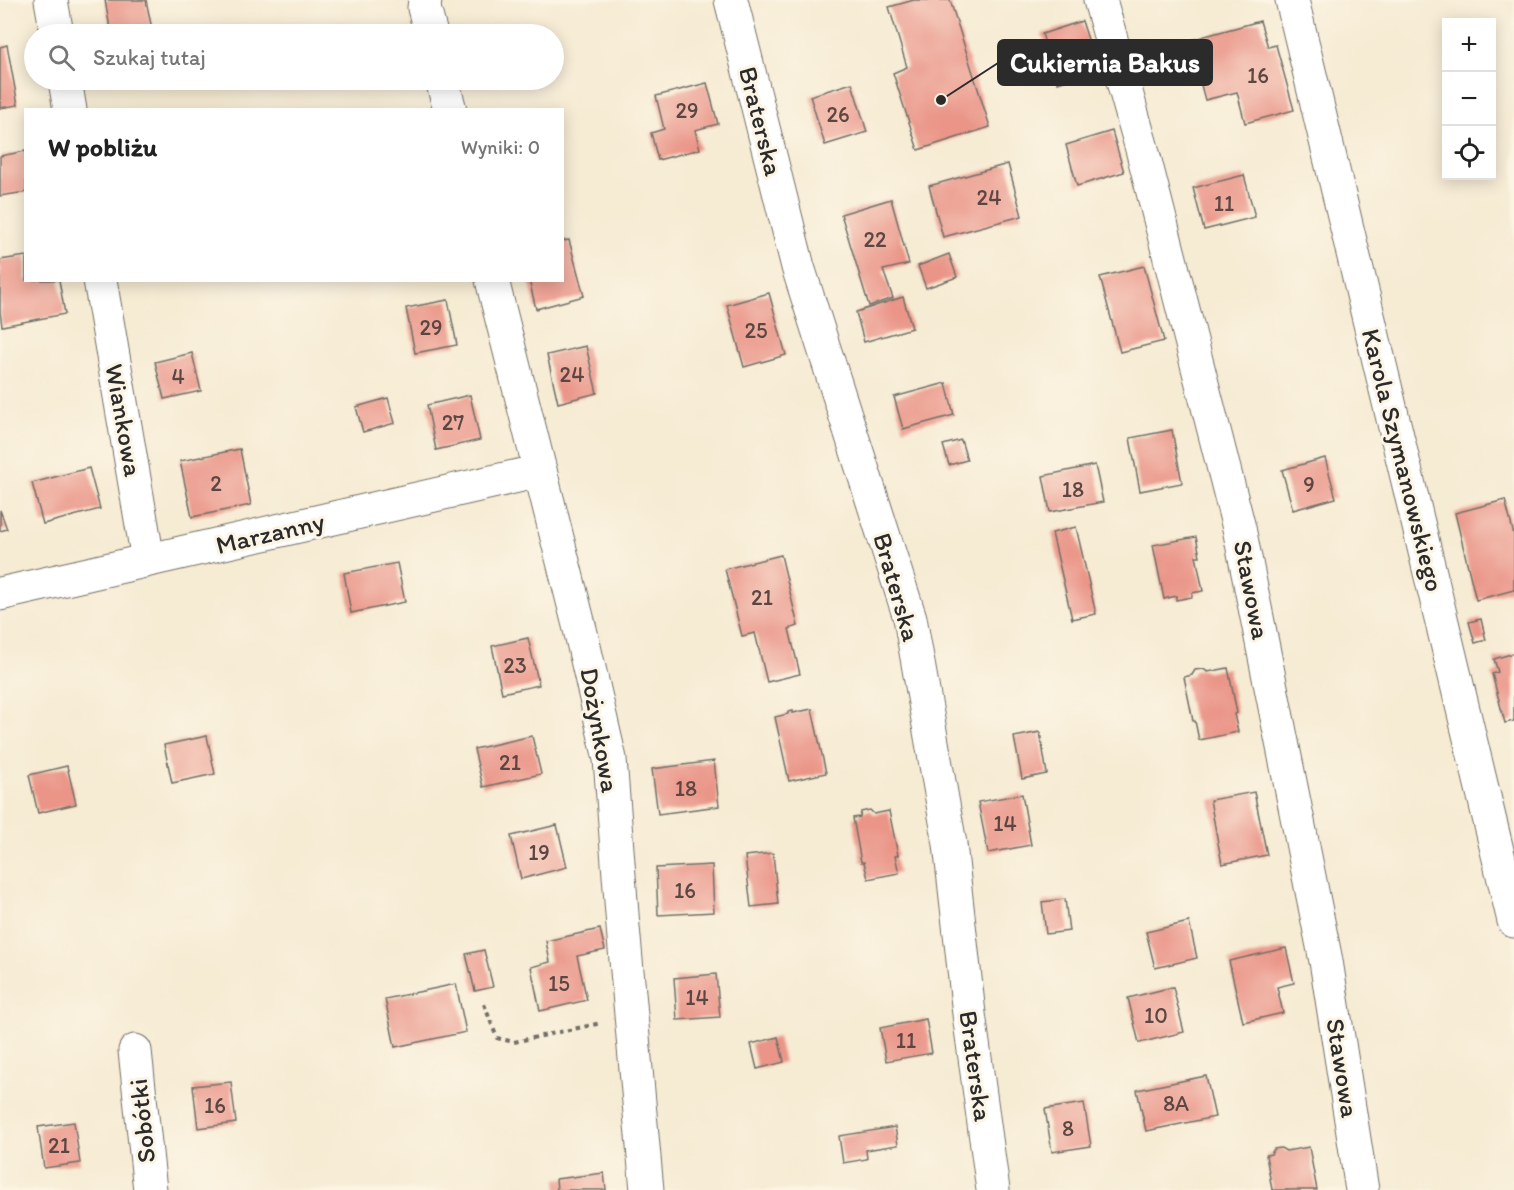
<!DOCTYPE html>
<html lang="pl">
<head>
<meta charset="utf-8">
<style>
	:root { --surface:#fff; --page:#f2f2f2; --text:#222; --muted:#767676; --line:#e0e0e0 }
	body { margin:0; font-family:Itim,sans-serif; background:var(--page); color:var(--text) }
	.controls { position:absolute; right:18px; top:18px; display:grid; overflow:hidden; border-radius:0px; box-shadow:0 3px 15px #0003 }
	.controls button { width:54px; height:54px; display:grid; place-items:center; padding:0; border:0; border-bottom:2px solid var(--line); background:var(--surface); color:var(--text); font:30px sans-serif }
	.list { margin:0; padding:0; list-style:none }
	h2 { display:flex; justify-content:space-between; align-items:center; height:78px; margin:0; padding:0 24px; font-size:26px }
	h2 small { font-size:20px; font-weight:400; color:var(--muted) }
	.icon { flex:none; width:33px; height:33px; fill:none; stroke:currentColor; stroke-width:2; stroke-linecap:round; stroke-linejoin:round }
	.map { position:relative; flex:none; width:1514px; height:1190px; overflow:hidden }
	.search { position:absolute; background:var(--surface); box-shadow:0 3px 15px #0003; left:24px; top:24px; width:540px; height:66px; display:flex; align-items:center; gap:15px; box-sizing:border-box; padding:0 21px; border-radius:33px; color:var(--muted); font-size:22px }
	.panel { position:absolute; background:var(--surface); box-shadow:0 3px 15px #0003; left:24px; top:108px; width:540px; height:174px; border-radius:0px }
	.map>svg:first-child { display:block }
	.building { fill:#ea9588 }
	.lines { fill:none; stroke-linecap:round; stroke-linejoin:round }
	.minor-casing { stroke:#726e66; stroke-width:35 }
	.path { stroke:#726e66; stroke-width:4; stroke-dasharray:4.5 4.5; stroke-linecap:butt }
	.minor { stroke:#fff; stroke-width:33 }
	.labels { text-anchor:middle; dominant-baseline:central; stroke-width:6; stroke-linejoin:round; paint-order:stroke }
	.number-label { font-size:22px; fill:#5b4642 }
	.street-label { font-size:26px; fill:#2b2b2b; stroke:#fcf5e5 }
	.leader { fill:none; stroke:#2b2b2b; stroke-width:2 }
	.callout-dot { fill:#2b2b2b; stroke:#fcf5e5; stroke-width:2 }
	.callout { fill:#2b2b2b; stroke:#2b2b2b; stroke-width:2 }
	.callout-label { font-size:27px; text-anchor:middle; font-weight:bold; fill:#fff }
</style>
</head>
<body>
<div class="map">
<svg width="1514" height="1190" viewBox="0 0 1514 1190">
	<rect width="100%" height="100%" fill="#fcf5e5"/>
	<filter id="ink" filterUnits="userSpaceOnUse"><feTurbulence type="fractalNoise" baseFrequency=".0167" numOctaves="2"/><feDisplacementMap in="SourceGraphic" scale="12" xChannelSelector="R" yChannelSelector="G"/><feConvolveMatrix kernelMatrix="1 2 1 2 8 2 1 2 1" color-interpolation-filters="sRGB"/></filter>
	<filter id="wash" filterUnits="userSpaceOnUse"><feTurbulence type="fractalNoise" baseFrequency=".008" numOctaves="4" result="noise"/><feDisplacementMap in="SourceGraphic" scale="24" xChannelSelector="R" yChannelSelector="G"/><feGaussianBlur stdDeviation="1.35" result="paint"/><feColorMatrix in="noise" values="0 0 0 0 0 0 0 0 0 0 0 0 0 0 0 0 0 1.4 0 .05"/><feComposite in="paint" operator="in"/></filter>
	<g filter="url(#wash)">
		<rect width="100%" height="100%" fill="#f6ebd3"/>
		<g id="blocks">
			<g class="building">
				<path d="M 105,0 L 146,0 L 153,34 L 111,34 Z"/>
				<path d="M 914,0 L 950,0 L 990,127 L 918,150 L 893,73 L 907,67 L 889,7 Z"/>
				<path d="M 1082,21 L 1098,70 L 1058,83 L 1042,34 Z"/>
				<path d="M 1260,21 L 1268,47 L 1276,45 L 1294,110 L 1245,123 L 1237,92 L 1205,100 L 1197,70 L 1184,74 L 1176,44 Z"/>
				<path d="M 7,45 L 18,105 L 0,108 L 0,47 Z"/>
				<path d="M 707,83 L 718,124 L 695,130 L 700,149 L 658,160 L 651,133 L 664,129 L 656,96 Z"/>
				<path d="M 852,83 L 867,132 L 825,145 L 810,96 Z"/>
				<path d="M 1112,131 L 1124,172 L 1077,186 L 1066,145 Z"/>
				<path d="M 26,151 L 26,192 L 0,196 L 0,156 Z"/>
				<path d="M 1008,164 L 1022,216 L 943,237 L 929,186 Z"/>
				<path d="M 1244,175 L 1255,217 L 1204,230 L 1193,188 Z"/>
				<path d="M 891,199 L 909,264 L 883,270 L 893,298 L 869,306 L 841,214 Z"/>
				<path d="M 569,240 L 584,296 L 536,309 L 529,280 L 562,280 L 562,241 Z"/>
				<path d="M 949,254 L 957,277 L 926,288 L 918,266 Z"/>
				<path d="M 26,256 L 26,280 L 59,280 L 65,314 L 2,326 L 0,312 L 0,260 Z"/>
				<path d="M 1144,266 L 1164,341 L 1120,352 L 1100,277 Z"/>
				<path d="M 769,293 L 786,355 L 744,367 L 727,305 Z"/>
				<path d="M 903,297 L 912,328 L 864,342 L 856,312 Z"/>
				<path d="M 448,300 L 457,345 L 415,353 L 406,308 Z"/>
				<path d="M 586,346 L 597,393 L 558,403 L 547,355 Z"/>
				<path d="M 192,353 L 201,391 L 164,399 L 155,362 Z"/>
				<path d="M 946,383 L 954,415 L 903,429 L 894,397 Z"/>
				<path d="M 470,395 L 480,440 L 436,450 L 427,405 Z"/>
				<path d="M 388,398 L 395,423 L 363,432 L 356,407 Z"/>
				<path d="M 1172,430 L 1182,483 L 1140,491 L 1130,438 Z"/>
				<path d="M 961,440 L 967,460 L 949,465 L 943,445 Z"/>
				<path d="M 240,449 L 251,505 L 192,517 L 180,461 Z"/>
				<path d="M 1325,458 L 1336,498 L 1293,510 L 1282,470 Z"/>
				<path d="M 1095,465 L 1103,502 L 1050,512 L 1043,476 Z"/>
				<path d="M 89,468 L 100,509 L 43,524 L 32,483 Z"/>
				<path d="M 1505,500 L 1514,535 L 1514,590 L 1476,600 L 1455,513 Z"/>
				<path d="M 0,510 L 7,529 L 0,531 Z"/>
				<path d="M 1076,527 L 1096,614 L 1072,619 L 1052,533 Z"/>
				<path d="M 1196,537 L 1200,556 L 1196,556 L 1203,591 L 1192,593 L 1192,597 L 1176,600 L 1176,596 L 1164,599 L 1153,545 Z"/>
				<path d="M 781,555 L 798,626 L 789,629 L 800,674 L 767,682 L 755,633 L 742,636 L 725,569 Z"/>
				<path d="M 397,563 L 405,602 L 351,613 L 344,573 Z"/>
				<path d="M 1481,619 L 1486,640 L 1475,643 L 1469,622 Z"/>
				<path d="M 528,638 L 539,685 L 502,693 L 492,646 Z"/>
				<path d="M 1514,653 L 1514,721 L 1505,723 L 1492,674 L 1498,672 L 1494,659 Z"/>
				<path d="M 1228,668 L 1237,713 L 1234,714 L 1238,732 L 1199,740 L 1195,721 L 1193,721 L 1184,677 L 1192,675 L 1195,670 L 1203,669 L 1208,672 Z"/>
				<path d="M 812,709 L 826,773 L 789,781 L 775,717 L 788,714 L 788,712 L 793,711 L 793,713 Z"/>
				<path d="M 1040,732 L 1047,774 L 1022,779 L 1014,737 Z"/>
				<path d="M 207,736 L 215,774 L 172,783 L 164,745 Z"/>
				<path d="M 532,736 L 541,774 L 483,787 L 474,749 Z"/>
				<path d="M 714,761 L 719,806 L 658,814 L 652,769 Z"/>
				<path d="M 67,766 L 76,804 L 38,813 L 29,775 Z"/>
				<path d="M 1254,792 L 1267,855 L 1222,864 L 1210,800 Z"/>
				<path d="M 1022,794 L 1031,845 L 988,853 L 978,802 Z"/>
				<path d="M 870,810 L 874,814 L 889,811 L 898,855 L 895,856 L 899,873 L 868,879 L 864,862 L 861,862 L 853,818 L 860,817 L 861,812 Z"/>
				<path d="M 557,825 L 567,867 L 521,879 L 511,836 Z"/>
				<path d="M 773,853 L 778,904 L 751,907 L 745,856 Z"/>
				<path d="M 712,865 L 714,912 L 658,915 L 656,868 Z"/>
				<path d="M 1065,899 L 1069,931 L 1046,934 L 1042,902 Z"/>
				<path d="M 1189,922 L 1197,958 L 1155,968 L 1146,932 Z"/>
				<path d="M 600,929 L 605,950 L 577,956 L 587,1000 L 540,1011 L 531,967 L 550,962 L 546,941 Z"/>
				<path d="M 1286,948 L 1294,983 L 1277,987 L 1283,1013 L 1243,1022 L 1229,961 Z"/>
				<path d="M 484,950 L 493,987 L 475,991 L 466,954 Z"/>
				<path d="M 716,974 L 720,1017 L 677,1020 L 674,978 Z"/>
				<path d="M 456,984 L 466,1032 L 395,1047 L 385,999 Z"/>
				<path d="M 1173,987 L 1184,1032 L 1139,1043 L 1128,998 Z"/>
				<path d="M 926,1019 L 932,1053 L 886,1061 L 880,1028 Z"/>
				<path d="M 778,1037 L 784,1062 L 757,1069 L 751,1044 Z"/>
				<path d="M 1206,1076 L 1215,1117 L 1146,1131 L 1137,1090 Z"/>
				<path d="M 231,1082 L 236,1123 L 198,1128 L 193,1086 Z"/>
				<path d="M 1084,1103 L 1091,1146 L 1052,1152 L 1045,1109 Z"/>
				<path d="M 74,1122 L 80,1163 L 44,1168 L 38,1127 Z"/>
				<path d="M 895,1127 L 898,1145 L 866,1150 L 867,1159 L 843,1163 L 839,1136 Z"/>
				<path d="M 1309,1147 L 1317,1190 L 1272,1190 L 1266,1155 L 1271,1154 L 1274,1149 L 1281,1148 L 1286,1151 Z"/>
				<path d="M 604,1173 L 606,1190 L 557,1190 L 556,1179 Z"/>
			</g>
		</g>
	</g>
	<g filter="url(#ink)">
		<use href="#blocks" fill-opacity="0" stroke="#726e66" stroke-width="1.5"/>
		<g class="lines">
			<defs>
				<g id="minor">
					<path d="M 51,0 L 57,34"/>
					<path d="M 425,0 L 424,8 L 431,34"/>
					<path d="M 731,0 L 798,267 L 910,618 L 950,844 L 969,1014 L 993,1190"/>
					<path d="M 1100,0 L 1142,149 L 1239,528 L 1326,961 L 1362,1190"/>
					<path d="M 1292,0 L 1514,921"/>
					<path d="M 65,80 L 70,110"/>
					<path d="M 442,80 L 450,110"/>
					<path d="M 100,280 L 148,560"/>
					<path d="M 492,280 L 580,629 L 610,759 L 623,927 L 647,1190"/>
					<path d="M 0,594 L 540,471"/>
					<path d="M 135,1051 L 150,1190"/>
				</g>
			</defs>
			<use href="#minor" class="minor-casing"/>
			<path class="path" d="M 484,1004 L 497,1038 L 514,1042 L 601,1023"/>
			<use href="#minor" class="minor"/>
		</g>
	</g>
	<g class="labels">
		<g class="number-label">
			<text x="1258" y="75">16</text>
			<text x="687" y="110">29</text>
			<text x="838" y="114">26</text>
			<text x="989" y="197">24</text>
			<text x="1224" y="203">11</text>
			<text x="875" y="239">22</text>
			<text x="431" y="327">29</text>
			<text x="756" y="330">25</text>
			<text x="572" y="374">24</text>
			<text x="178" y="376">4</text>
			<text x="453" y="422">27</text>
			<text x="216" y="483">2</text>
			<text x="1309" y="484">9</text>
			<text x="1073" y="489">18</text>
			<text x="762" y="597">21</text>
			<text x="515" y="665">23</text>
			<text x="510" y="762">21</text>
			<text x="686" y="788">18</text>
			<text x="1005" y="823">14</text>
			<text x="539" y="852">19</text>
			<text x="685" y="890">16</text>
			<text x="559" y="983">15</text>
			<text x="697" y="997">14</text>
			<text x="1156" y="1015">10</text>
			<text x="906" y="1040">11</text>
			<text x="1176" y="1103">8A</text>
			<text x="215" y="1105">16</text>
			<text x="1068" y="1128">8</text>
			<text x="59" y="1145">21</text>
		</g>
		<g class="street-label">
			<text transform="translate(761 121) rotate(76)">Braterska</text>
			<text transform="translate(124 420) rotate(80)">Wiankowa</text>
			<text transform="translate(1403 460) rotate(76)">Karola Szymanowskiego</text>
			<text transform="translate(270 533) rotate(-13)">Marzanny</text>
			<text transform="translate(897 587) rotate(74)">Braterska</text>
			<text transform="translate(1252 590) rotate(79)">Stawowa</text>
			<text transform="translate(600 730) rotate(80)">Dożynkowa</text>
			<text transform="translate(976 1066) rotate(82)">Braterska</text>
			<text transform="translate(1343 1068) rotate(81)">Stawowa</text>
			<text transform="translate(142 1121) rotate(-96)">Sobótki</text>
		</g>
	</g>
	<path class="leader" d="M941 100L998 63"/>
	<circle class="callout-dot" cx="941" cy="100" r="6"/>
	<rect class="callout" x="998" y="40" width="214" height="45" rx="6"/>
	<g class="callout-label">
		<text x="1105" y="72">Cukiernia Bakus</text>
	</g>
</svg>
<div class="controls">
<button>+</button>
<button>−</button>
<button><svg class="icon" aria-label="locate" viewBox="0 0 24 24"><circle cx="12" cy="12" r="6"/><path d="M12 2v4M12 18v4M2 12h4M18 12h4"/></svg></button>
</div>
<div class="search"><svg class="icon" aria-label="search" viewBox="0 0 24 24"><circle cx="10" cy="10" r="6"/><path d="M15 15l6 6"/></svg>Szukaj tutaj</div>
<section class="panel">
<h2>W pobliżu<small>Wyniki: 0</small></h2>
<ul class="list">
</ul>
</section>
</div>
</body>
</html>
